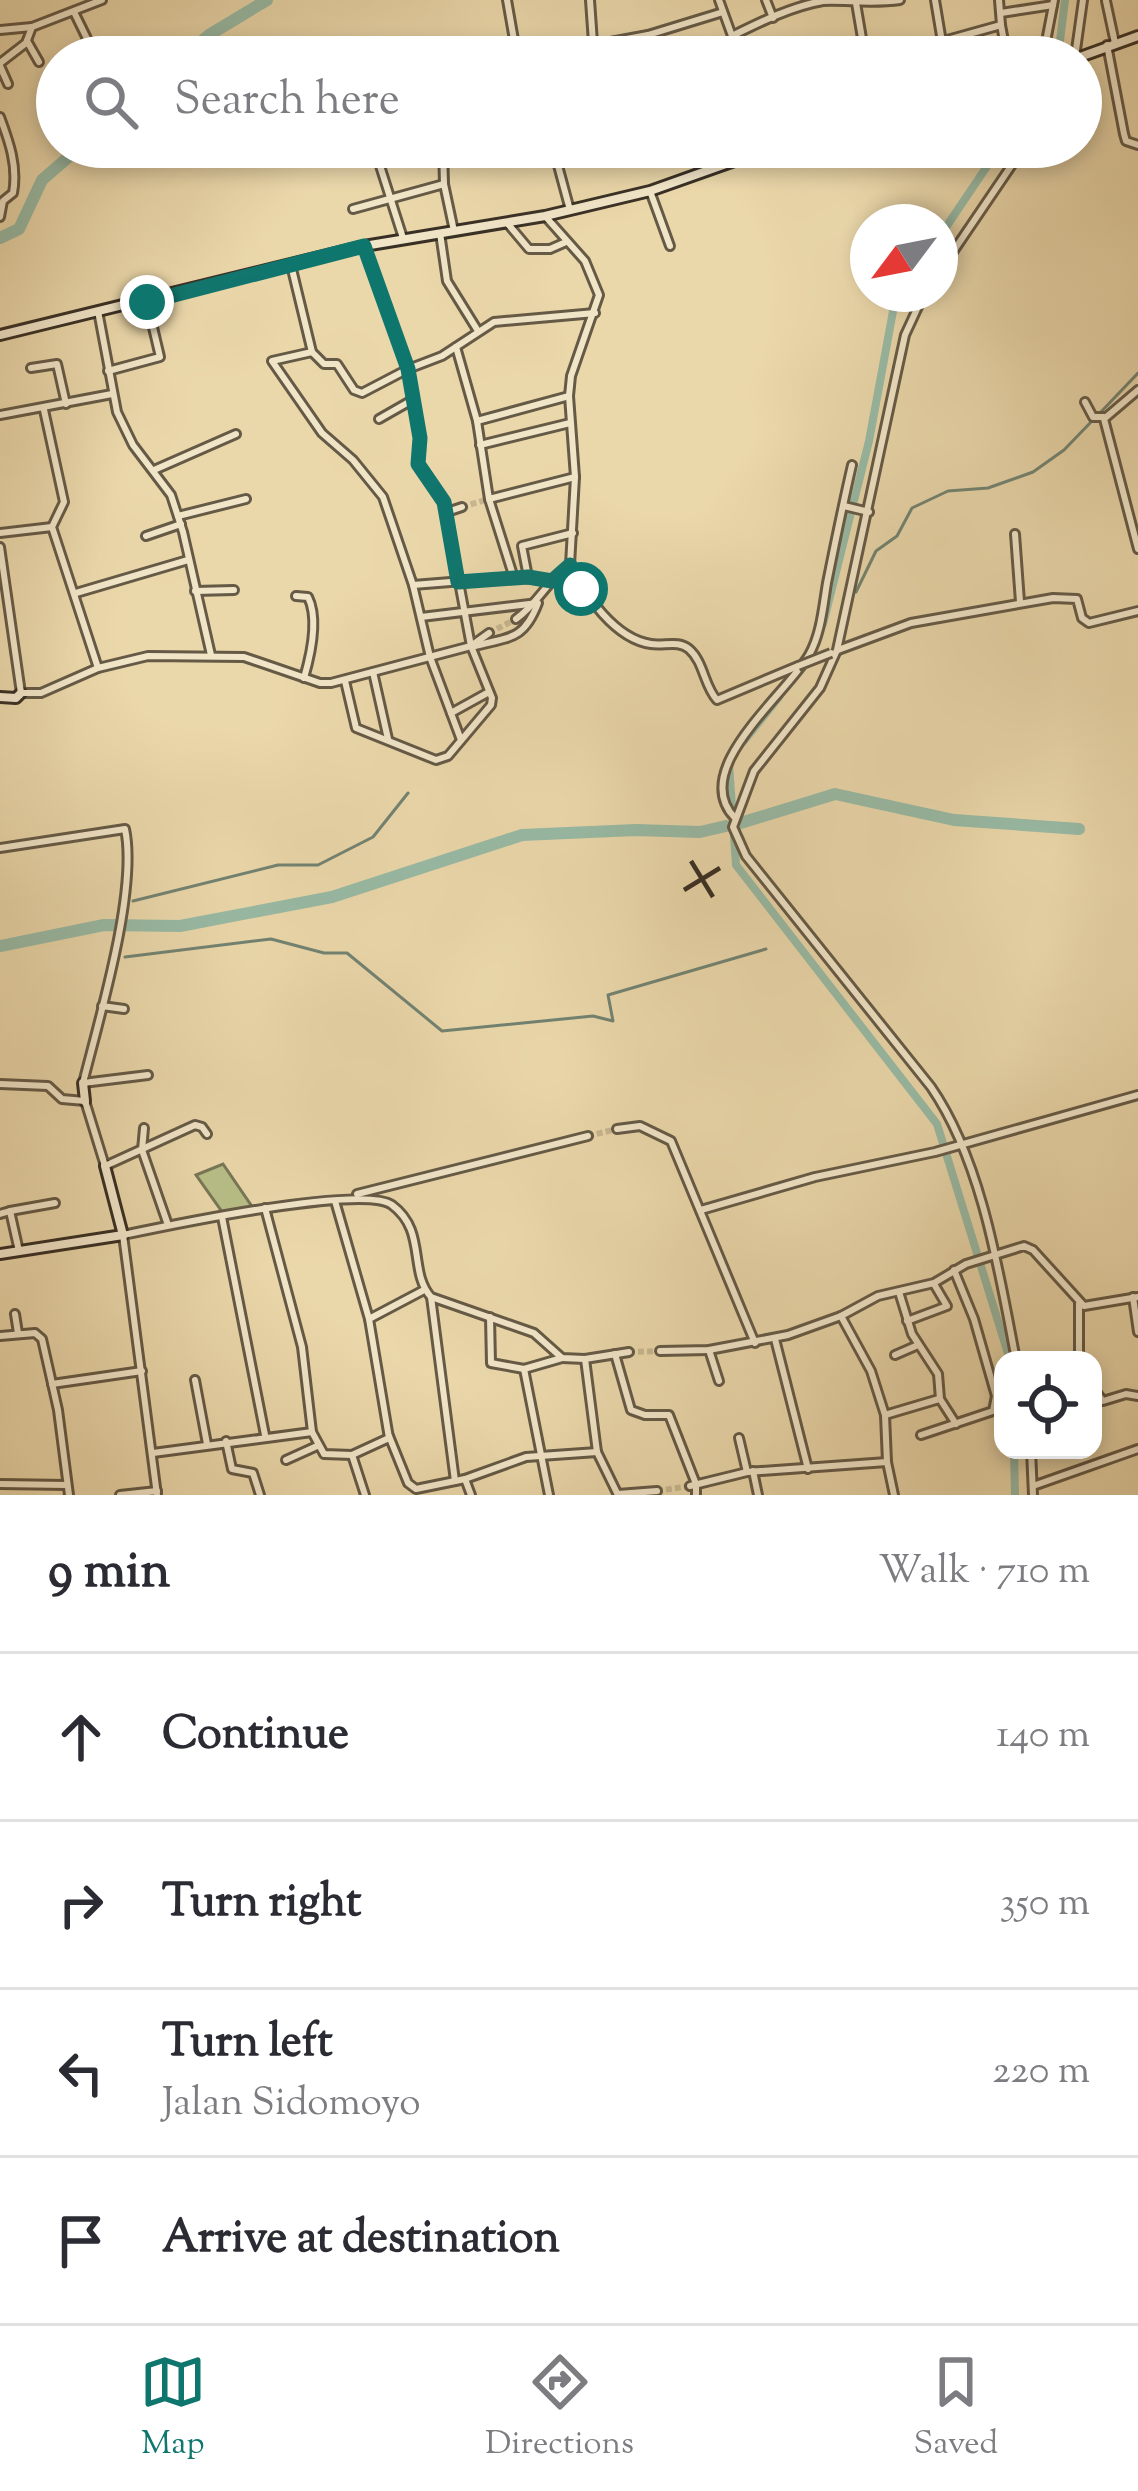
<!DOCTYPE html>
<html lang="en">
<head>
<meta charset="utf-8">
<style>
	:root { --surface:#fff; --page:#f2f2f3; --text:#2b2b33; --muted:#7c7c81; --line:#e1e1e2; --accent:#0f766e }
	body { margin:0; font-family:"Sorts Mill Goudy",serif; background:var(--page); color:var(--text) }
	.controls { position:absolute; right:36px; bottom:36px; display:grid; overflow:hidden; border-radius:24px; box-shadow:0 6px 18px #0003 }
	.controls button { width:108px; height:108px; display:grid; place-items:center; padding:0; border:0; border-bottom:3px solid var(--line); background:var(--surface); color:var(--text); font:60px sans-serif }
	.compass { position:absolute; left:850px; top:204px; width:108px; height:108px; border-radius:50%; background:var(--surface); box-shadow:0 6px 18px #0003; rotate:238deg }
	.stop { position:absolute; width:36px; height:36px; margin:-27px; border:9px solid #0f766e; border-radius:50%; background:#fff }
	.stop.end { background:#0f766e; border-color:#fff; box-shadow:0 3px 12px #0008 }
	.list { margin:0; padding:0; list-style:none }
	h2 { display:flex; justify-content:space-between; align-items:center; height:156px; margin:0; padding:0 48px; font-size:51px }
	h2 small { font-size:39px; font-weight:400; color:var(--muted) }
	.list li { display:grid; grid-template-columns:78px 1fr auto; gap:36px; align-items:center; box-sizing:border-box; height:168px; padding:0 48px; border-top:3px solid var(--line) }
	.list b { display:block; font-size:45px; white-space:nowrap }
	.list p { margin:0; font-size:39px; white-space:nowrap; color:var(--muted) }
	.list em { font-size:39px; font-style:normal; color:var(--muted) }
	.icon { flex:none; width:66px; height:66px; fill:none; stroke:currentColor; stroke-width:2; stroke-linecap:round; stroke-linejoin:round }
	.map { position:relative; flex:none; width:1138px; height:1495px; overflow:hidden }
	.search { position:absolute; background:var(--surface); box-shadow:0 6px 18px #0003; left:36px; right:36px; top:36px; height:132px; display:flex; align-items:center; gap:30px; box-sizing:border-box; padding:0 42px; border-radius:66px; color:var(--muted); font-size:45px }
	.sheet { height:828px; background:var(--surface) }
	nav { display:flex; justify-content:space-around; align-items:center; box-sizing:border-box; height:168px; border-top:3px solid var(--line); background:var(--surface); font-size:33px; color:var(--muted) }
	nav a { display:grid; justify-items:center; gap:6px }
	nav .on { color:var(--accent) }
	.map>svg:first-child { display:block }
	.green { fill:#b8be87; stroke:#787756; stroke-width:3 }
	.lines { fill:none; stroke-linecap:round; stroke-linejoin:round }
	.stream { stroke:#728372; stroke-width:3 }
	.canal { stroke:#98baa5; stroke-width:8 }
	.river { stroke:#98baa5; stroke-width:12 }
	.street-tunnel { stroke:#c7b68f; stroke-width:6; stroke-dasharray:6 3; stroke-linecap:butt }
	.street-casing { stroke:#655a46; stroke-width:12 }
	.secondary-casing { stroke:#393025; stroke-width:14 }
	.street { stroke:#f1e5c8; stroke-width:6 }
	.secondary { stroke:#f1e5c8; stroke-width:8 }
	.street-bridge-casing { stroke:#655a46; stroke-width:12; stroke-linecap:butt }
	.street-bridge { stroke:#f1e5c8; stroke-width:6 }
	.route { stroke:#0f766e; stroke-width:15 }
	.ticks { fill:none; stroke:#393025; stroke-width:4.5 }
</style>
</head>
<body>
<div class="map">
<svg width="1138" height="1495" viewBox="0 0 1138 1495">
	<rect width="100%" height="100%" fill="#ead7aa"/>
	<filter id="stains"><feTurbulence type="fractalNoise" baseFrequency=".00167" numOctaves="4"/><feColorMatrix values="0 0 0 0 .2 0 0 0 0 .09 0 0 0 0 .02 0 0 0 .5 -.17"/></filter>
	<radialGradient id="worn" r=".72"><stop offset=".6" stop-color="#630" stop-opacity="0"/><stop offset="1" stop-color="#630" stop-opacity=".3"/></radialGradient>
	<path class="green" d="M 223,1164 L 253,1208 L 223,1213 L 196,1175 Z"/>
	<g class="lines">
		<g class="stream">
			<path d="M 1099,414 L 1138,373"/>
			<path d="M 856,592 L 876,551 L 897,536 L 912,508 L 948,491 L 988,488 L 1033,472 L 1064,450 L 1091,422"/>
			<path d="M 133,901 L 278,865 L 318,865 L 373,837 L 408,793"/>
			<path d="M 125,957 L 271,939 L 324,953 L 347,953 L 442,1031 L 593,1016 L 613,1021 L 608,995 L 766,949"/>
		</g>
		<g class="canal">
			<path d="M 1058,57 L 1065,0"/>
			<path d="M 940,236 L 1000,147"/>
			<path d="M 823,624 L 869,441 L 894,306 L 902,294"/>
			<path d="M 743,742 L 779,697"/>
			<path d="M 729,764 L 736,865 L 937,1124 L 1010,1360"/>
			<path d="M 1014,1450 L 1015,1495"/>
		</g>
		<g class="river">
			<path d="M 183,57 L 209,35 L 267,0"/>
			<path d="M 0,238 L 19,229 L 42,180 L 80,147"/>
			<path d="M 734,825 L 835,794 L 954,820 L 1079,829"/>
			<path d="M 0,946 L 104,925 L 180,926 L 332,897 L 522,835 L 636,830 L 700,832 L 726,826"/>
		</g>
		<g class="street-tunnel">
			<path d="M 462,507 L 489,499"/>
			<path d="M 489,633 L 516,619"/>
			<path d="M 588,1136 L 617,1129"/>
			<path d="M 629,1352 L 660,1351"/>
			<path d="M 657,1491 L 690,1486"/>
		</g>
		<defs>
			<g id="street">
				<path d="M 507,0 L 517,57"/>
				<path d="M 590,0 L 594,57"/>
				<path d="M 719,0 L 732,36"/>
				<path d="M 766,0 L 773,18"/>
				<path d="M 1106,1 L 1115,43"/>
				<path d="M 856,3 L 864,50"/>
				<path d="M 74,12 L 96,57"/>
				<path d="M 1001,13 L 1053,5"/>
				<path d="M 1001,25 L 1007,57"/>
				<path d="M 0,30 L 32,27"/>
				<path d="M 648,35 L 723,12"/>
				<path d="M 27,41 L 39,62"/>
				<path d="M 940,42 L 1001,25 L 999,0"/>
				<path d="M 594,45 L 648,35 L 655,57"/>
				<path d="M 1107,45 L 1124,134 L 1126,141 L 1138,145"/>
				<path d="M 736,57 L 732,36 C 760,22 793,6 823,1 C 847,0 873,4 900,0"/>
				<path d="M 917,57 L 935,52"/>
				<path d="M 934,57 L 941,36 L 935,0"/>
				<path d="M 1043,57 L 1054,0"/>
				<path d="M 1075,57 L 1083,0"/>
				<path d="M 0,63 L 26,43 L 32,27 L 102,0"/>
				<path d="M 0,66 L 8,84"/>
				<path d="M 0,117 C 9,141 18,166 13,193 L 3,201 L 0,217"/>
				<path d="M 374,147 L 403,238"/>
				<path d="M 443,147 L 444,184 L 454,231"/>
				<path d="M 553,147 L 570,210"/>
				<path d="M 650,191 L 670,246"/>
				<path d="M 353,209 L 444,184"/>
				<path d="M 508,224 L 529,249 L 550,249 L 566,242"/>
				<path d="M 440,233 L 447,281 L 478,331"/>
				<path d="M 291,265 L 312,352 L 324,364 L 337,364 L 354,390 L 362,393 L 408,369 L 364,246"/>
				<path d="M 940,271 L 1024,147"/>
				<path d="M 924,294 L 905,335 L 837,650 L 820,688 L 754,771 L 733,827 L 746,856 L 931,1087 C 982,1161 999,1272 1016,1360"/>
				<path d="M 98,311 L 117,412 L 133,445 L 171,495 L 183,532 L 211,655"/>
				<path d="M 456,347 L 477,421 L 569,396"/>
				<path d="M 312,352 L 272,361 L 322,433 L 353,460 L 383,497 L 413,585 L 430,657 L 461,740"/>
				<path d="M 31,368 L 57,364 L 66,404"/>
				<path d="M 108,371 L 160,357 L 147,302"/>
				<path d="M 1138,390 L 1104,419 L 1138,549"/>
				<path d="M 1085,402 L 1093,417 L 1104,417"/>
				<path d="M 44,410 L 64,502 L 52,527 L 98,668"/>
				<path d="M 0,415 L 112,394"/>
				<path d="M 379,419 L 414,399"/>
				<path d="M 477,421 L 489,499 L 575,477"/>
				<path d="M 480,445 L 570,423"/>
				<path d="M 154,470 L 236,434"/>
				<path d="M 489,499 L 513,575"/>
				<path d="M 844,506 L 869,512"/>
				<path d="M 447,512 L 462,507"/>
				<path d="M 178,516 L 246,499"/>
				<path d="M 0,533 L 52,527"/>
				<path d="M 1015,534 L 1020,602"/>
				<path d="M 146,536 L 181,524"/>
				<path d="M 0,547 L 21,693 L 41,693 L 98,668 L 148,656 L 244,657 L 320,683 L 331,683 L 471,646 L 489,633"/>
				<path d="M 570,565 C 585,595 615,639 651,644 C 664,646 679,640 689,649 C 704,662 704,686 717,700 L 798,666"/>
				<path d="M 528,577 L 522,546 L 573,533"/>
				<path d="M 413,585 L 514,577 L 552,581"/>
				<path d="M 195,591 L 234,590"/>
				<path d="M 76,593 L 188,560"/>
				<path d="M 296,596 L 308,597 C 319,619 311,654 304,678"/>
				<path d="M 421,617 L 538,603 C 524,640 510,637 475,646"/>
				<path d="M 516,619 C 538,604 548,579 570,565 L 575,477 L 569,396 L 571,376 L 599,295 L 585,261 L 545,216"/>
				<path d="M 838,650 L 911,623 L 1053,598 L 1077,599 L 1082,618 L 1089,623 L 1138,611"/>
				<path d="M 373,672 L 388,739"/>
				<path d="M 345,681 L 356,728 L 436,760 L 448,756 L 491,705 L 492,698 L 471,646 L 444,502 L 418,464 L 420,438 L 408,369 L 442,356 L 494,322 L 595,313"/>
				<path d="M 451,713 L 489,692"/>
				<path d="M 735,818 C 688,770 785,696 809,655 C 821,634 823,607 827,583 C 835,543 843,504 852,465"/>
				<path d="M 0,848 L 125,829 C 138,890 99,1019 83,1083 L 148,1075"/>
				<path d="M 102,1006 L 124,1009"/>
				<path d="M 0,1084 L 48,1086 L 62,1099 L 85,1101 L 105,1166 L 195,1125 L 202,1127 L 207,1134"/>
				<path d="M 144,1128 L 142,1150 L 168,1225"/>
				<path d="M 617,1129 L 640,1126 L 671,1141 L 755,1343"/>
				<path d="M 357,1194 L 588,1136"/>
				<path d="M 335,1201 L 369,1319"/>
				<path d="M 265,1208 L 302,1347 L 312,1432 L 324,1454 L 352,1455 L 389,1438 L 369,1319 L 424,1290"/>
				<path d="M 701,1210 L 815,1177 L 935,1152 L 1138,1095"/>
				<path d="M 10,1211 L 55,1203"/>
				<path d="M 0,1214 L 10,1211 L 19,1251"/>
				<path d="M 222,1217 L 265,1435"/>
				<path d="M 954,1270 L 974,1319 L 996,1396"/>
				<path d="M 899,1292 L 912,1334 L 938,1374 L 940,1399 L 956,1424"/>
				<path d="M 431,1297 L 455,1481"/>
				<path d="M 1133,1297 L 1138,1332"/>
				<path d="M 1079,1304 L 1079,1360"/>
				<path d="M 15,1314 L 18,1333"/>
				<path d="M 841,1316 L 871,1371 L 885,1415 L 887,1462 L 894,1495"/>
				<path d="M 490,1317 L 491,1363 L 524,1369 L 562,1358"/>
				<path d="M 907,1321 L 947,1306 L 934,1284"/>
				<path d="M 0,1336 L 35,1333 L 42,1339 L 58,1410 L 69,1495"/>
				<path d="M 775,1339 L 808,1469"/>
				<path d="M 709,1350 L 719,1381"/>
				<path d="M 660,1351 L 709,1350 L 788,1335 L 841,1316 L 878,1296 L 934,1283 L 966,1264 L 1024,1246 L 1033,1250 L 1084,1306 L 1138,1297"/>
				<path d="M 615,1354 L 631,1410 L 645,1415 L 669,1415 L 696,1484 L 696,1495"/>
				<path d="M 895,1355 L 918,1345"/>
				<path d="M 585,1359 L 597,1452 L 618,1495"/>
				<path d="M 524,1369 L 549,1495"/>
				<path d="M 195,1380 L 207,1444"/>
				<path d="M 52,1384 L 142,1371"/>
				<path d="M 1093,1388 L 1103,1401 L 1126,1394 L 1138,1396"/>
				<path d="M 885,1415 L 939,1399"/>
				<path d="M 921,1435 L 993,1411 L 996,1396 L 1003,1395"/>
				<path d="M 389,1436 L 408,1483 L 416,1489 L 465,1479 L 526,1457 L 597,1452"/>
				<path d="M 739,1438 L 747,1472"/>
				<path d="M 226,1441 L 232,1469 L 253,1473 L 260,1495"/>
				<path d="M 1031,1450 L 1033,1495"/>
				<path d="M 153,1453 L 312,1432"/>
				<path d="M 352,1455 L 365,1495"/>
				<path d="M 286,1460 L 317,1446"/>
				<path d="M 753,1471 L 758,1495"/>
				<path d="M 465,1479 L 471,1495"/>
				<path d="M 0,1484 L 67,1485"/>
				<path d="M 690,1486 L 747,1472 L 887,1462"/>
				<path d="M 1033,1486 L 1138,1449"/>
				<path d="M 618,1494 L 657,1491"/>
				<path d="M 120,1495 L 157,1491"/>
				<path d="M 157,1495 L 123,1235 C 166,1226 364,1184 392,1205 C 427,1231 408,1271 431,1297 L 534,1333 L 562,1358 L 585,1359 L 629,1352"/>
			</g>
			<g id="secondary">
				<path d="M 1080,57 L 1138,36"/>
				<path d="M 0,335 L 364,246 L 545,216 L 650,191 L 774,147"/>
				<path d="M 0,697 L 16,698 L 21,693"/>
				<path d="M 83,1083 L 85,1101"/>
				<path d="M 0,1254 L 123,1235 L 105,1166"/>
			</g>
		</defs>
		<use href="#street" class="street-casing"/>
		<use href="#secondary" class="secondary-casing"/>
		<use href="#street" class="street"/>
		<use href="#secondary" class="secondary"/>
		<defs>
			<path id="street-bridge" d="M 798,666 L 831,653"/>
		</defs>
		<use href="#street-bridge" class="street-bridge-casing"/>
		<use href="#street-bridge" class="street-bridge"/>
	</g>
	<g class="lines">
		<path class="route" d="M 147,302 L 364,246 L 408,369 L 420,438 L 418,464 L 444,502 L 458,582 L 528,577 L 552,581 L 570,565 L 581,589"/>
	</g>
	<path class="ticks" d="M 691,861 L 713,897M 684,890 L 720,868"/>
	<rect width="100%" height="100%" filter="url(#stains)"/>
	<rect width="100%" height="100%" fill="url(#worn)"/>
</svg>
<div class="controls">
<button><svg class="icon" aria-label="locate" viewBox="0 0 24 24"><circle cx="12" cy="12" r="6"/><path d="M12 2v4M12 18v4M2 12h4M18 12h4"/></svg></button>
</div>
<svg class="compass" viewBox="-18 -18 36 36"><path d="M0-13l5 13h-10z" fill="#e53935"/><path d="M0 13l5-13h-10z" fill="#7c7c81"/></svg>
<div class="stop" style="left:581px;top:589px"></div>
<div class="stop end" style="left:147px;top:302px"></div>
<div class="search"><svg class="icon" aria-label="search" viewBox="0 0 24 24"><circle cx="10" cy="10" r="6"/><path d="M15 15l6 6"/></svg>Search here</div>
</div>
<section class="sheet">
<h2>9 min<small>Walk · 710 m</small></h2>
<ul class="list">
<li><svg class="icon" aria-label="ahead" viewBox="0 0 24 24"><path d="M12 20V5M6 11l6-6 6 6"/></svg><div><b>Continue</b></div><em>140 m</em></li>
<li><svg class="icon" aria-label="right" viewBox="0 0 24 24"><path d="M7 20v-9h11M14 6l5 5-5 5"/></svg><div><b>Turn right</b></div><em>350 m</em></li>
<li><svg class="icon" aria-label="left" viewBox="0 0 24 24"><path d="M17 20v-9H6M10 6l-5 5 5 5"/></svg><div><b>Turn left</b><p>Jalan Sidomoyo</p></div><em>220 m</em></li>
<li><svg class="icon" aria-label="arrive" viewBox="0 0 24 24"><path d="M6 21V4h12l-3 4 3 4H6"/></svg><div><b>Arrive at destination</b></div></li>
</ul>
</section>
<nav>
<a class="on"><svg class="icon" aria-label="map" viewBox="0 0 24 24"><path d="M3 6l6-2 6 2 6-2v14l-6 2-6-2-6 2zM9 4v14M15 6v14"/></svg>Map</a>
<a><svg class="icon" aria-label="directions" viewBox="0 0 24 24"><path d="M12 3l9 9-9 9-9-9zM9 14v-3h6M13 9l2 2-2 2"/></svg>Directions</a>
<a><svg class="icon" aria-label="saved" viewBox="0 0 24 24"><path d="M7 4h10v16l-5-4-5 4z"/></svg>Saved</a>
</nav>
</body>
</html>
